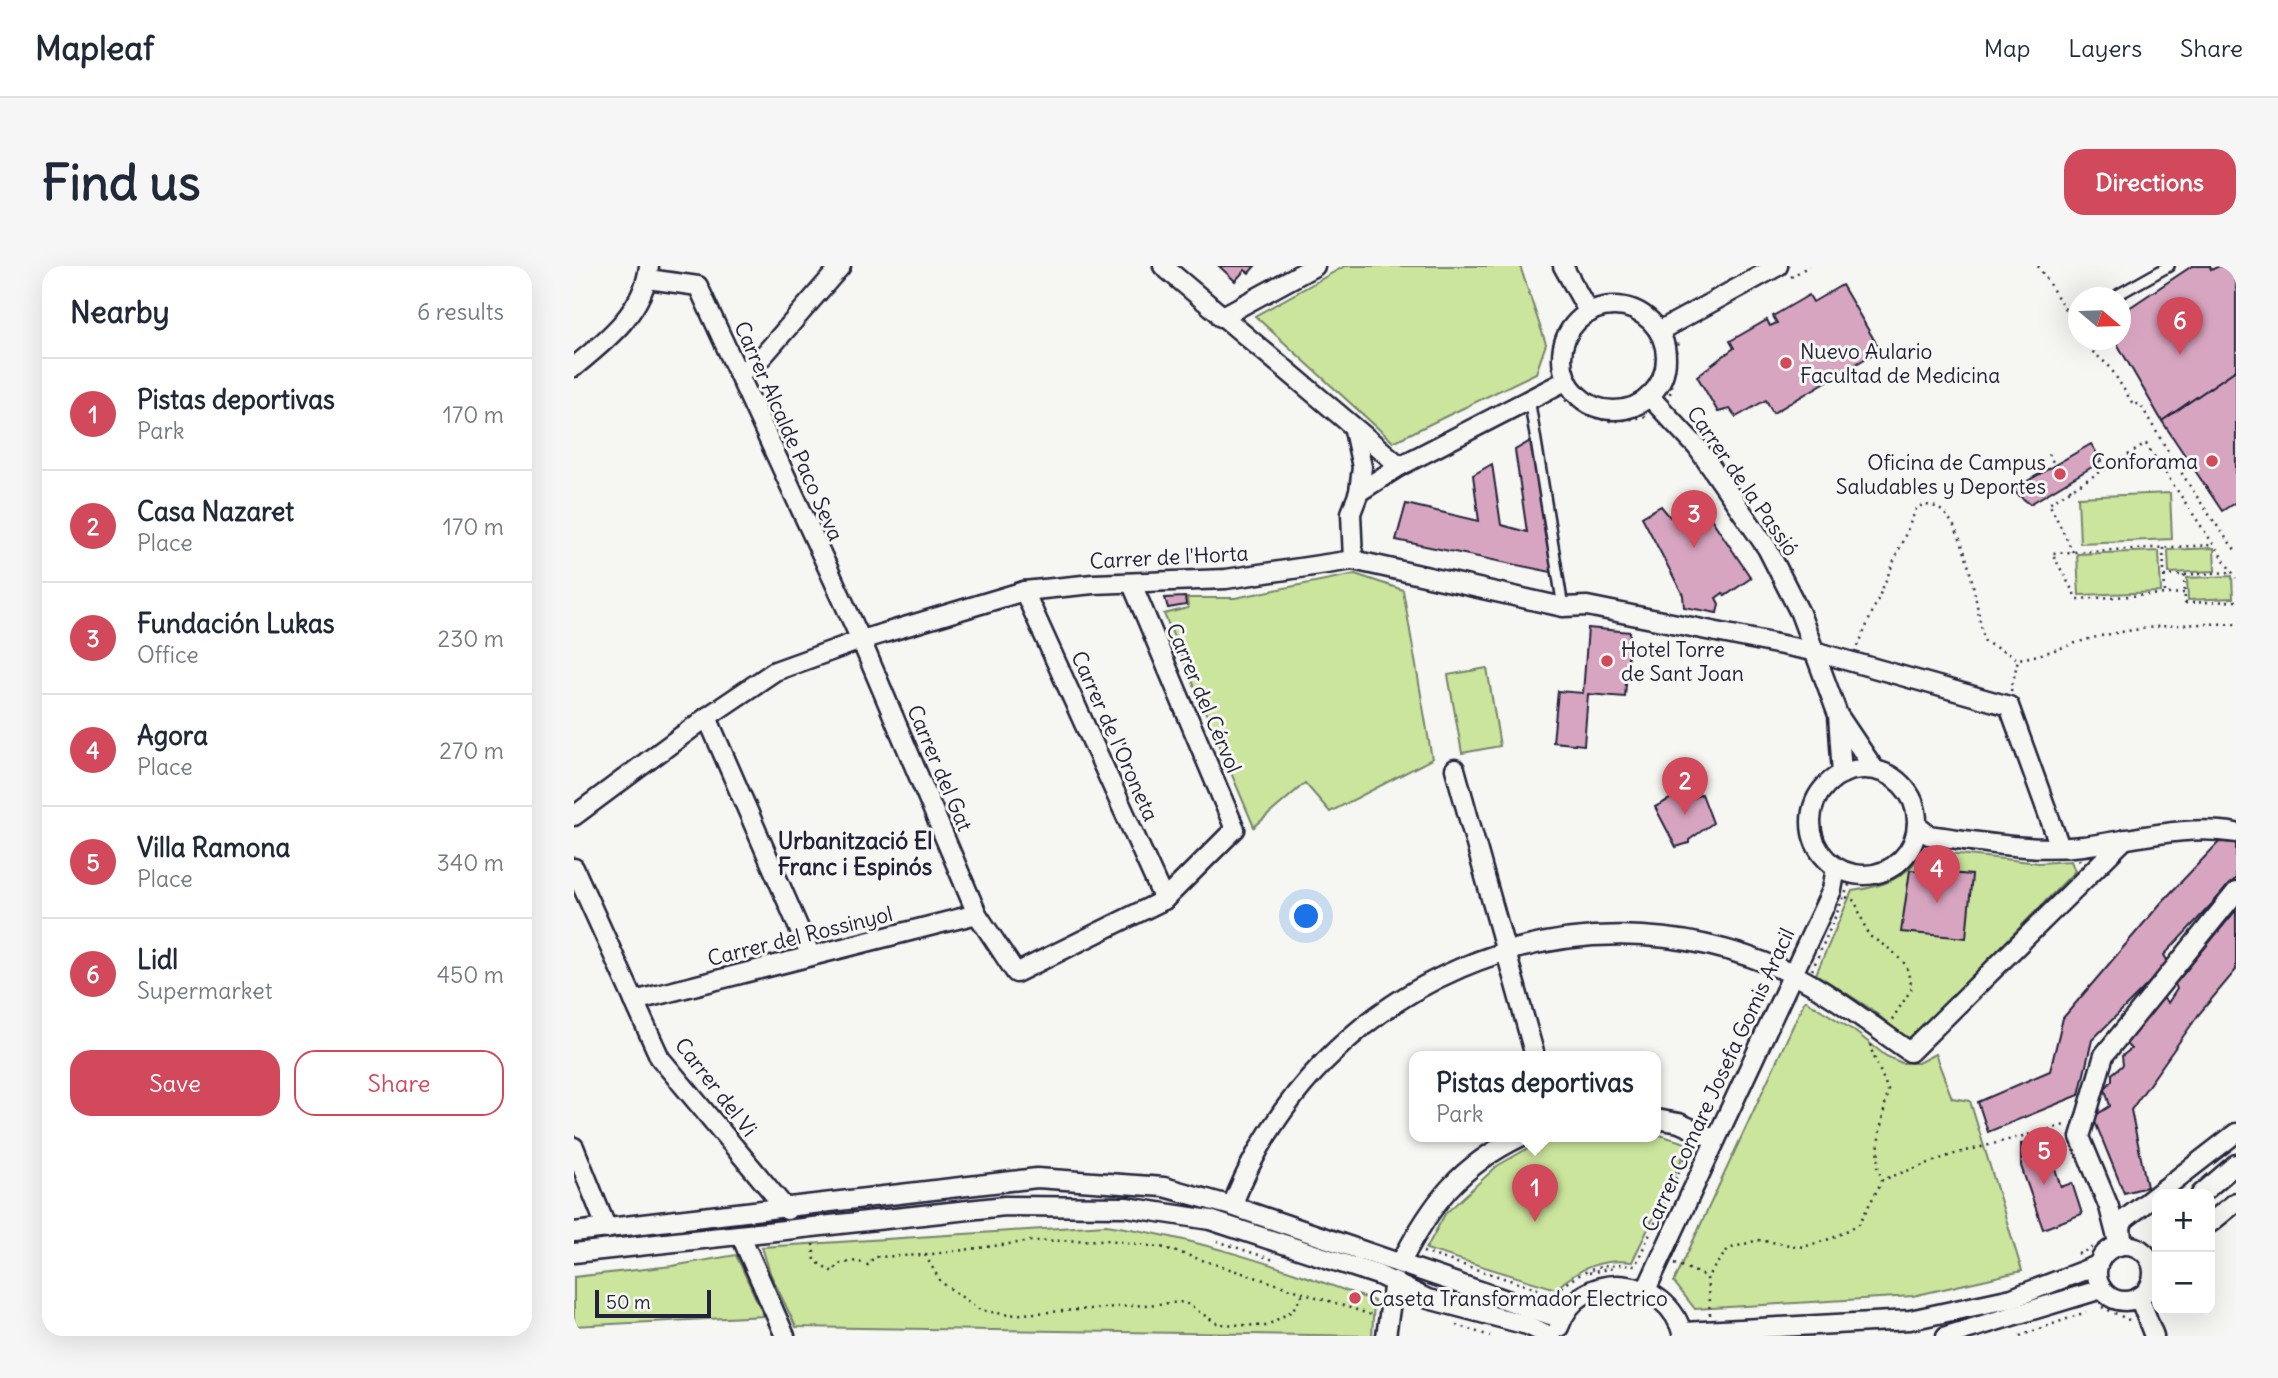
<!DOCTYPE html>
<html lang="en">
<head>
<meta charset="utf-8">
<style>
	:root { --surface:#fff; --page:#f6f6f7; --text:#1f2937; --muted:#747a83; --line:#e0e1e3; --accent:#d1495b }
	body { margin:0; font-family:Delius,sans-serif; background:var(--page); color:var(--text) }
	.controls { position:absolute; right:21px; bottom:21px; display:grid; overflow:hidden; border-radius:14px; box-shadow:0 7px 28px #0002 }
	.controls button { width:63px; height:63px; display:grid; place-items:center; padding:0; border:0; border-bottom:2px solid var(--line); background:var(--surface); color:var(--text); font:35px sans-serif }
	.compass { position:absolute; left:1494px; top:21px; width:63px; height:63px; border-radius:50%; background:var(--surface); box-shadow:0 7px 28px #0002; rotate:109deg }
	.scale { position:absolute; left:21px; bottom:18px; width:116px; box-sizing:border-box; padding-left:7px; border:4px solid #22223b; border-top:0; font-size:19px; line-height:24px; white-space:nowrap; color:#22223b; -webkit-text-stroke:5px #f6f6f2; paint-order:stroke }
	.you { position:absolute; left:733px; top:651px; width:24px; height:24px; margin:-18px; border:5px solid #fff; border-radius:50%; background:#1a73e8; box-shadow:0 0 0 10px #1a73e833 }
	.badge { display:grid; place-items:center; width:46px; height:46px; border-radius:50%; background:var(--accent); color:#fff; font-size:23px; font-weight:700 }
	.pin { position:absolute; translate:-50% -58px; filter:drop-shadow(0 2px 4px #0008) }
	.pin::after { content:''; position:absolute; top:37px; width:24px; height:21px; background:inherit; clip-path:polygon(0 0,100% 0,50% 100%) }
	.popup { position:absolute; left:835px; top:785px; width:252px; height:91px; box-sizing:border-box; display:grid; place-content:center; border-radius:14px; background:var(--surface); filter:drop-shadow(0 2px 5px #0005); font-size:23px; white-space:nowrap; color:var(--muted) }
	.popup b { font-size:26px; color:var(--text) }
	.popup::after { content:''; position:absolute; left:50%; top:100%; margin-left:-14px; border:14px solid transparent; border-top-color:var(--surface) }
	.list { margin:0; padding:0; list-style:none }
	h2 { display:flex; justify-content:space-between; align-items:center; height:91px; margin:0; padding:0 28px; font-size:30px }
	h2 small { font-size:23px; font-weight:400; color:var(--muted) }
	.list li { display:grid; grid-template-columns:46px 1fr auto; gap:21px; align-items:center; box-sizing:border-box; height:112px; padding:0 28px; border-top:2px solid var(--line) }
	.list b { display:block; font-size:26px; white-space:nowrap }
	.list p { margin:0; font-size:23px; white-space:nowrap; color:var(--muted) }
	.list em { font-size:23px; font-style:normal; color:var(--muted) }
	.actions { display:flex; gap:14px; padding:21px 28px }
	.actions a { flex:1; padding:16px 0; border:2px solid var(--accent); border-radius:21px; text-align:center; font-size:24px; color:var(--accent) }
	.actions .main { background:var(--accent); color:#fff }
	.map { position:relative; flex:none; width:1662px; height:1070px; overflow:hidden; border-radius:21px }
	header { display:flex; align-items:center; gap:42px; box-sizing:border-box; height:98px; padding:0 35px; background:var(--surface); border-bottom:2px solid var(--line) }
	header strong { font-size:33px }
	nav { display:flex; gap:38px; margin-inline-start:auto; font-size:24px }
	.intro { display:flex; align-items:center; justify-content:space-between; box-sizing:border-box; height:168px; padding:0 42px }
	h1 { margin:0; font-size:49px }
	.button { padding:18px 32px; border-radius:21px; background:var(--accent); color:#fff; font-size:24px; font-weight:700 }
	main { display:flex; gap:42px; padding:0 42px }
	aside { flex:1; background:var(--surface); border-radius:21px; box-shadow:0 7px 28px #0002 }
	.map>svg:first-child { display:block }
	.green { fill:#cbe59c; stroke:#76846c; stroke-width:2 }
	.building { fill:#d8a5c1; stroke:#22223b; stroke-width:2 }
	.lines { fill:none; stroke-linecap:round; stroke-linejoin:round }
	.service-casing { stroke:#22223b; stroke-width:14 }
	.minor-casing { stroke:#22223b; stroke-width:23 }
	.path { stroke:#22223b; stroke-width:2.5; stroke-dasharray:2 5; stroke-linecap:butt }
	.service { stroke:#f6f6f2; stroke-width:9 }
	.minor { stroke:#f6f6f2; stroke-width:18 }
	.poi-dot { fill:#d1495b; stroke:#f6f6f2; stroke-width:2.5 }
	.labels { text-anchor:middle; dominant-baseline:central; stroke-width:6; stroke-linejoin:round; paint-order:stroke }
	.poi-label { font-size:21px; fill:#22223b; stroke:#f6f6f2; text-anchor:start }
	.street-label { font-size:21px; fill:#22223b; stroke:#f6f6f2 }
	.neighbourhood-label { font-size:23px; font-weight:bold; fill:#22223b; stroke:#f6f6f2 }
</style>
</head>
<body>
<header>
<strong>Mapleaf</strong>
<nav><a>Map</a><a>Layers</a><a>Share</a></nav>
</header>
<div class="intro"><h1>Find us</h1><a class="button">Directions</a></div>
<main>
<aside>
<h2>Nearby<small>6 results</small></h2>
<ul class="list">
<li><span class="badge">1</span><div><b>Pistas deportivas</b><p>Park</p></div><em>170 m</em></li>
<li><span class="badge">2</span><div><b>Casa Nazaret</b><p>Place</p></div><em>170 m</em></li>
<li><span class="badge">3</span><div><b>Fundación Lukas</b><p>Office</p></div><em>230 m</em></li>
<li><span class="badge">4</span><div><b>Agora</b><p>Place</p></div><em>270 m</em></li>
<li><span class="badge">5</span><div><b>Villa Ramona</b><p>Place</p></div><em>340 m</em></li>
<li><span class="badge">6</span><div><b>Lidl</b><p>Supermarket</p></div><em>450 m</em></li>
</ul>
<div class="actions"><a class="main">Save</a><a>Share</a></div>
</aside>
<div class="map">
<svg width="1662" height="1070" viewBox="0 0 1662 1070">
	<rect width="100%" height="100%" fill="#f6f6f2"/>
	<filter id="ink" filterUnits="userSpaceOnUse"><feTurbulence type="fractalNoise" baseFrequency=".0143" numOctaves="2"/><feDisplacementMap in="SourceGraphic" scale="14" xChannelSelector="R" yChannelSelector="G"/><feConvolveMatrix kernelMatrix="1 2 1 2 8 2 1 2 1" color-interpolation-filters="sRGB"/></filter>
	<g filter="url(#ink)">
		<g class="green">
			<path d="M 771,0 L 946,0 L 972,78 L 962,107 L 819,176 L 681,50 Z"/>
			<path d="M 1596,227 L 1598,273 L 1506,277 L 1504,231 Z"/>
			<path d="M 1640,282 L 1641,305 L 1595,307 L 1594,284 Z"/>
			<path d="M 1585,285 L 1587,326 L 1505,329 L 1503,288 Z"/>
			<path d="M 781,308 L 829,324 L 858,493 L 756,546 L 731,517 L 680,561 L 590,348 L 614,342 L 613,332 L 661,332 Z"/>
			<path d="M 1658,310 L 1659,332 L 1614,334 L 1613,312 Z"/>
			<path d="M 913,402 L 926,480 L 888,487 L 874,409 Z"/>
			<path d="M 1349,584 L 1465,597 L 1497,595 L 1501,605 L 1335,775 L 1297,743 L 1242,708 L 1278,625 C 1307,621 1335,612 1349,584 Z"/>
			<path d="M 1231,734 L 1279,764 L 1312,790 L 1328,797 L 1344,797 L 1361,788 L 1378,832 L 1396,835 L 1448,1005 L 1339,1030 L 1121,1043 L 1100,1016 Z"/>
			<path d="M 1082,868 L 1115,878 L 1058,996 C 1028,992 1005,1002 982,1023 L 852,983 L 871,948 L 923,900 L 951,884 L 992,870 L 1082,870 Z"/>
			<path d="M 532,959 C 624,972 714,1003 800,1035 L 798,1070 L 222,1061 L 196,1007 L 188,981 Z"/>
			<path d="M 162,989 L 190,1050 L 0,1060 L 0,1011 L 98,1000 Z"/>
		</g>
		<g class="building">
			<path d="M 645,0 L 681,0 L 675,7 L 671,4 L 661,15 Z"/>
			<path d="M 1618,0 L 1636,0 L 1637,4 L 1645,0 L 1662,0 L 1662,104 L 1588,155 L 1541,74 L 1546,74 L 1546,48 Z"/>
			<path d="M 1268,19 L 1306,84 L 1199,147 L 1192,134 L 1162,151 L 1156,143 L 1144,146 L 1123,110 L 1160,82 L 1156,75 L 1193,54 L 1196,60 L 1203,57 L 1199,50 L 1235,29 L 1239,36 Z"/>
			<path d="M 1662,104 L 1662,236 L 1648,245 L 1588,155 Z"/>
			<path d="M 960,173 L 971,270 L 976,271 L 982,307 L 822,274 L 832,238 L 905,255 L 899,209 L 918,198 L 927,259 L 953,266 L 941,184 Z"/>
			<path d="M 1517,178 L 1528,195 L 1456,238 L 1438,224 Z"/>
			<path d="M 1124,233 L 1177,312 L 1151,330 L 1149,327 L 1142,332 L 1145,338 L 1143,347 L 1110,341 L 1109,329 L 1068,251 L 1087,240 L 1096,251 Z"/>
			<path d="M 611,331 L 612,339 L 594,342 L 591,332 Z"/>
			<path d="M 1014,362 L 1056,366 L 1051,431 L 1014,428 L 1010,479 L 979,476 L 984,425 L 1009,427 Z"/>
			<path d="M 1107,527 L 1113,535 L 1128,528 L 1139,557 L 1115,574 L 1115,577 L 1102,581 L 1081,541 Z"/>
			<path d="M 1645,576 L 1662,577 L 1662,612 L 1590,689 L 1595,697 L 1518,774 L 1505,829 L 1414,866 L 1404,836 L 1476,805 L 1489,752 L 1587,637 Z"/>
			<path d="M 1336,604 L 1398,609 L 1392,672 L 1327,666 Z"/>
			<path d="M 1662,644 L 1662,704 L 1625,748 L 1557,844 L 1573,921 L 1550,927 L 1519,851 L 1536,840 L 1531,823 L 1538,814 L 1538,808 L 1549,799 L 1548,790 L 1557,783 L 1552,778 L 1589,732 L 1594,737 L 1603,723 L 1601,718 Z"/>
			<path d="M 1472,875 L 1487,921 L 1498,917 L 1508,948 L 1469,963 L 1447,900 L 1447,878 Z"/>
		</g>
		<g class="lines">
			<defs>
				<g id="service">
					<path d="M 1545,28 L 1595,0"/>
					<path d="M 955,132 L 989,341"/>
				</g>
				<g id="minor">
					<path d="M 589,0 L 826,200"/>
					<path d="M 989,0 L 1015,47"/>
					<path d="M 74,13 L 124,20 L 287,374 L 403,648 L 442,707 L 590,634 L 661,563 L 558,318"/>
					<circle cx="1040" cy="92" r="52"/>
					<path d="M 647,51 L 741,0"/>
					<path d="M 1085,65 L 1204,0"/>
					<path d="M 0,101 C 33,74 70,45 75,0"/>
					<path d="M 165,108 L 189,90 L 267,0"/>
					<path d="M 1075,130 L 1123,181 L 1193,282 L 1226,347 L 1264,449 L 1268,508"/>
					<path d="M 780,164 L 788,201 L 785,226"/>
					<path d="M 779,294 L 777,247 L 785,226 L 826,200 L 993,114"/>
					<path d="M 450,325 L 590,634"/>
					<path d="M 133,451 L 237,690"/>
					<path d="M 1266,452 L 1301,504"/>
					<path d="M 881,503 L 961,790"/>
					<circle cx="1290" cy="556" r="53"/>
					<path d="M 0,550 L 133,451 L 201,405 L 287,374 L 450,325 L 519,318 L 652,313 L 779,294 L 989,341 L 1013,340 L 1243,386 L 1435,440 L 1486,581"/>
					<path d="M 1343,560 L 1355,569 C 1406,576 1457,586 1509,580 C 1560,574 1611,558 1662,567"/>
					<path d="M 0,602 L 86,792 L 213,944"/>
					<path d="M 60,735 L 403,648"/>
					<path d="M 1082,853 L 1105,857 L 1141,873"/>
					<path d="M 0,881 L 33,963"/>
					<path d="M 1627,928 L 1662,898"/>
					<path d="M 658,940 C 744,718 995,605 1216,707 C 1253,724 1301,762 1336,786 L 1551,573"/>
					<path d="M 1636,957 L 1662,936"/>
					<path d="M 0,966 L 463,912 L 590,921 L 658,940 L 988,1053"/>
					<path d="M 167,970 L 211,1070"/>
					<path d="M 1548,975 L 1547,960 L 1551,953 L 1662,867"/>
					<circle cx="1551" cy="1007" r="28"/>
					<path d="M 1545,980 L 1535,941 L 1506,871 L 1530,789 L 1662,626"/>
					<path d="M 0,987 L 431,940 L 552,941 L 636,954 L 804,1009 L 854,1033 L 953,1059 L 976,1070"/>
					<path d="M 827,996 C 858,937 885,900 948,870"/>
					<path d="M 1072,1024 L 1258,624 L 1262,602"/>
					<path d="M 1565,1031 L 1580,1070"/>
					<path d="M 985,1061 C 1006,999 1095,1009 1109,1070"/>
					<path d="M 1109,1066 L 1336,1054 L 1438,1032 L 1524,999"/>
					<path d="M 812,1070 L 820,1015"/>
					<path d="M 1372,1070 L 1528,1023"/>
				</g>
			</defs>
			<use href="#service" class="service-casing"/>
			<use href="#minor" class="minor-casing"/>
			<g class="path">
				<path d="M 1464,0 L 1504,64"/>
				<path d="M 1217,11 L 1235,0"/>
				<path d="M 1511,74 L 1519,86 L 1536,101 L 1559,138 L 1566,138 C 1596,189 1626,239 1662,285"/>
				<path d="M 978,103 L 981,73 L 996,48"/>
				<path d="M 1096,128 L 1104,74"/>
				<path d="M 991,134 C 1024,157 1032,159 1072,150"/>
				<path d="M 1474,188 L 1481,199"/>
				<path d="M 1492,216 L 1497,224"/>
				<path d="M 1589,282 L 1591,327"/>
				<path d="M 1499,286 L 1475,237 L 1572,178 L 1662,312"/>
				<path d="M 1610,309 L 1611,337 L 1662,335"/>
				<path d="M 1590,310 L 1658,306"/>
				<path d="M 1610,327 L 1503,333 L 1478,287 L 1640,279"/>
				<path d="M 1284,380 L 1343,241 C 1393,223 1401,347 1411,376 L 1444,393"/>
				<path d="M 1437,425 L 1444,393 C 1473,389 1499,376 1527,370 C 1573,360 1616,357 1662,358"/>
				<path d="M 1347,580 L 1457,592 L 1504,590 L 1509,604 L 1334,779 L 1289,743 L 1236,709 L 1275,619 C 1307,615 1329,607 1347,580 Z"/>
				<path d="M 1247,598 C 1232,582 1223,554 1232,532 C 1236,523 1246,513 1252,505"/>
				<path d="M 1272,631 L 1281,635 L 1294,669 L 1317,684 L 1332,699 L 1338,722 L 1317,755"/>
				<path d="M 1298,779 L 1296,781 L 1314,824 L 1305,870 L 1304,903 L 1308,914 L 1377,889 L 1491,859"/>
				<path d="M 962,875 L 975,870"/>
				<path d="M 643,975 L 700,994"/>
				<path d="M 239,978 L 241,995 L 259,1006 L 264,998 L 283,995 L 294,999 L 300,991 L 351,989 L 458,975 L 535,974 L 591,982 L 798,1049"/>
				<path d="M 849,986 L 979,1028 C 1005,1005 1027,996 1061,1000 L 1117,880"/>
				<path d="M 1504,988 L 1527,978"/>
				<path d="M 351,989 L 367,1016 L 406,1044 L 435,1049 L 610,1036 L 644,1058 L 692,1060 L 718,1045 L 729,1028"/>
				<path d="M 1101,997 L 1133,1011"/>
				<path d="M 1015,1007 L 1039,1002"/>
				<path d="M 1528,1041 L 1557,1055"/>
				<path d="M 1136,1049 L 1133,1011 L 1154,983 L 1184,974 L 1229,981 L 1259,972 L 1285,958 L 1308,915"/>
				<path d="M 882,1059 L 916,1070"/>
				<path d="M 1446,1070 L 1512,1046"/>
			</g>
			<use href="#service" class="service"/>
			<use href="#minor" class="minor"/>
		</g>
	</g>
	<g class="poi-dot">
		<circle cx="1212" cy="97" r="7"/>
		<circle cx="1638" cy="195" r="7"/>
		<circle cx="1486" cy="208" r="7"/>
		<circle cx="1033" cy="395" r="7"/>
		<circle cx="781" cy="1032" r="7"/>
	</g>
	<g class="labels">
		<g class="poi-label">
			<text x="1226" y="85">Nuevo Aulario<tspan x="1226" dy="24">Facultad de Medicina</tspan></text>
			<text x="1624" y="195" text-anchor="end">Conforama</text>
			<text x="1472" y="196" text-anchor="end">Oficina de Campus<tspan x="1472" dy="24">Saludables y Deportes</tspan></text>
			<text x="1047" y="383">Hotel Torre<tspan x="1047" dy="24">de Sant Joan</tspan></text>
			<text x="795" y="1032">Caseta Transformador Electrico</text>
		</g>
		<g class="street-label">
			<text transform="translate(215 165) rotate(66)">Carrer Alcalde Paco Seva</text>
			<text transform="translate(1169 215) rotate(55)">Carrer de la Passió</text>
			<text transform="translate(595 291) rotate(-3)">Carrer de l'Horta</text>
			<text transform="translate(630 432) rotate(67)">Carrer del Cérvol</text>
			<text transform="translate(541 470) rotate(66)">Carrer de l'Oroneta</text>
			<text transform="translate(366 502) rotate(67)">Carrer del Gat</text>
			<text transform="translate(226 670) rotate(-14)">Carrer del Rossinyol</text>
			<text transform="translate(1144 814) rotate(-65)">Carrer Comare Josefa Gomis Aracil</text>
			<text transform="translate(142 821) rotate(52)">Carrer del Vi</text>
		</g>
		<g class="neighbourhood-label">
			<text x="281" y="574">Urbanització El<tspan x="281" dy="26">Franc i Espinós</tspan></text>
		</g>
	</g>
</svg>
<div class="controls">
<button>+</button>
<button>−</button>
</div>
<svg class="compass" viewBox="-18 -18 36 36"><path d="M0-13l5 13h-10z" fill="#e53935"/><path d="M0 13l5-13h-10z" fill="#747a83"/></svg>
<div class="scale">50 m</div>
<div class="you"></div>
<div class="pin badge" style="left:961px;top:956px">1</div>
<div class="popup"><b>Pistas deportivas</b>Park</div>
<div class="pin badge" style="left:1111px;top:549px">2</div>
<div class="pin badge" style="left:1120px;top:282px">3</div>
<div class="pin badge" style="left:1363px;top:637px">4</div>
<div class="pin badge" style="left:1470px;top:919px">5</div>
<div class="pin badge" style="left:1606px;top:89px">6</div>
</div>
</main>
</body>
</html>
